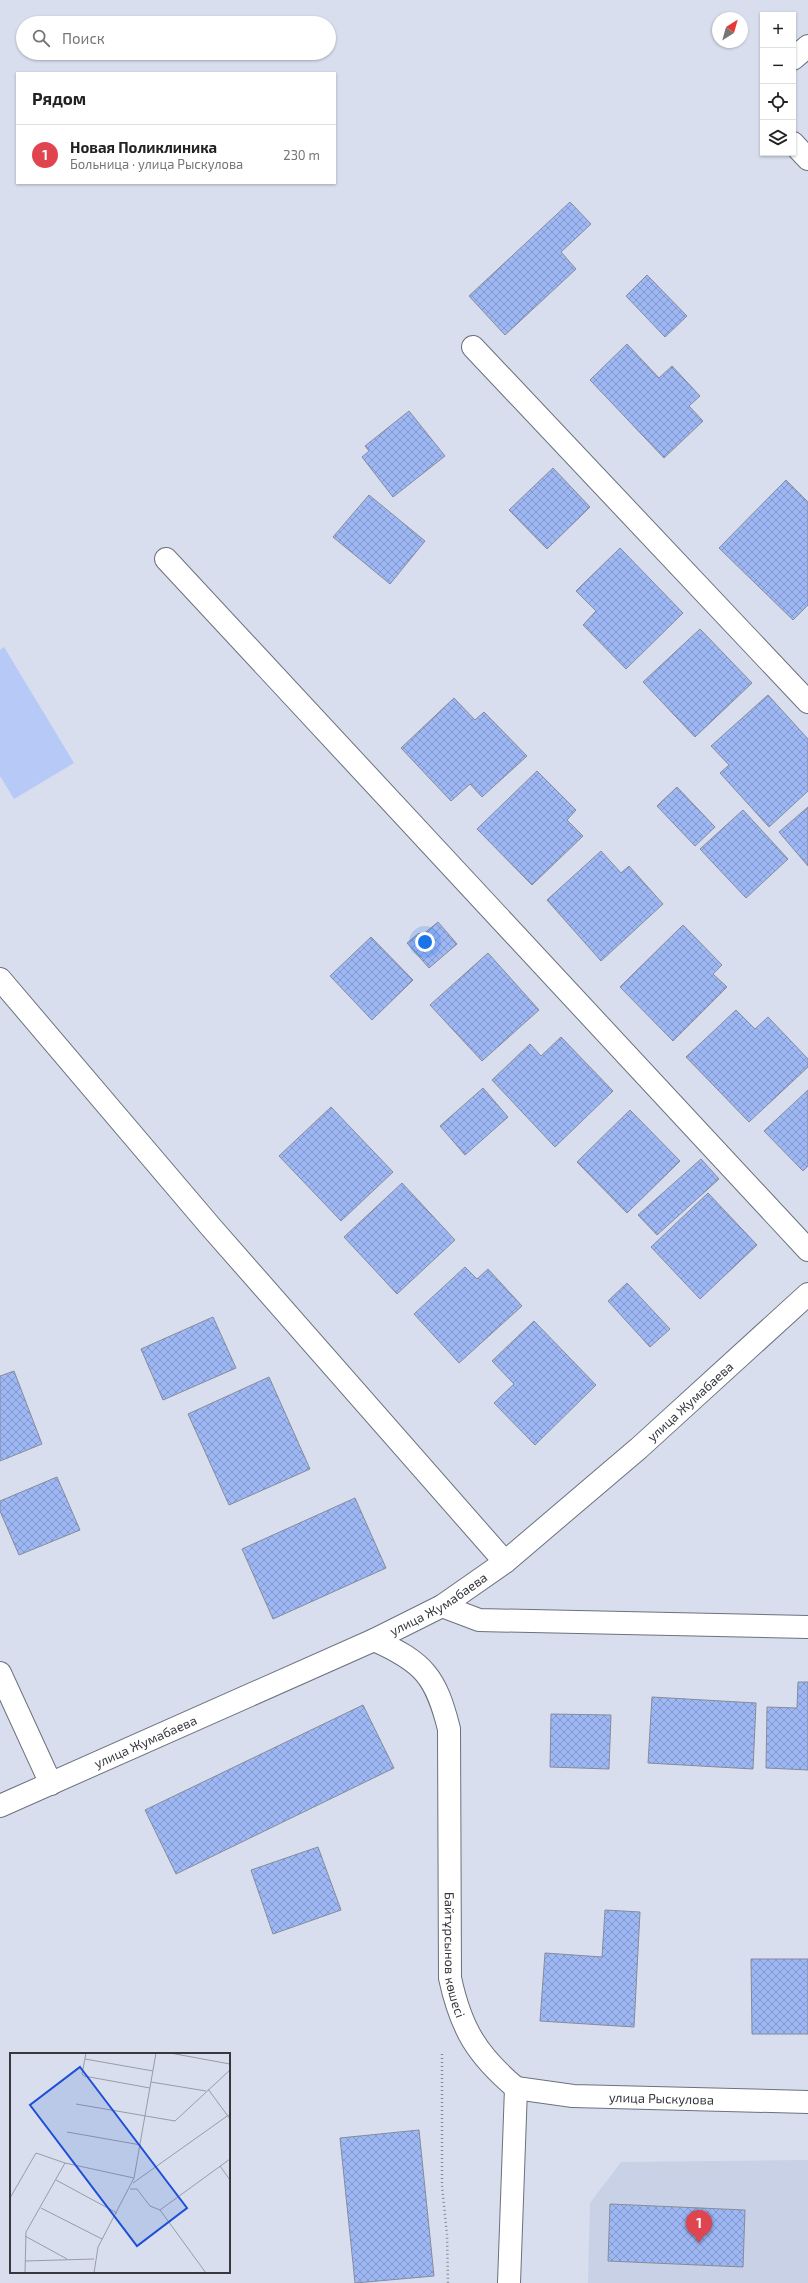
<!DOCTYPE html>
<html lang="ru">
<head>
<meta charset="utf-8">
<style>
	:root { --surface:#fff; --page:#f2f2f2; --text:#222; --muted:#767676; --line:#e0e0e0; --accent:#927a21 }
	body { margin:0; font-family:"Exo 2",sans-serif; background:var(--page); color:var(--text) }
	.controls { position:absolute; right:12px; top:12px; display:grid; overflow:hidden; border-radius:0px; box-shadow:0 1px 3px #0004 }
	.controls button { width:36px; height:36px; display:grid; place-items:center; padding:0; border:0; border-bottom:1px solid var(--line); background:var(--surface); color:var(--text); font:20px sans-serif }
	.compass { position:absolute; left:712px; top:12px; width:36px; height:36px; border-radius:50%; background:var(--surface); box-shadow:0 1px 3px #0004; rotate:37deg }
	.you { position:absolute; left:425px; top:942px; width:14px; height:14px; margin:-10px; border:3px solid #fff; border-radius:50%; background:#1a73e8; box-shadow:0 0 0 6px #1a73e833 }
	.badge { display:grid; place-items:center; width:26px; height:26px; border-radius:50%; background:var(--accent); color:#fff; font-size:13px; font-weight:700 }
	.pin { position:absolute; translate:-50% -33px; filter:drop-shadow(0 1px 2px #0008) }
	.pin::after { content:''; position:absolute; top:21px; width:14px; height:12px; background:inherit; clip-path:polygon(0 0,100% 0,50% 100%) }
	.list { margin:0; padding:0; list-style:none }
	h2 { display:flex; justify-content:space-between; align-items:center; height:52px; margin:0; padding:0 16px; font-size:17px }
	h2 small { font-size:13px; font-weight:400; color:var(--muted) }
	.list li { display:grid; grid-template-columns:26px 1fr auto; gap:12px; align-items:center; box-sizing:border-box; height:60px; padding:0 16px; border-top:1px solid var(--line) }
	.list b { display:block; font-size:15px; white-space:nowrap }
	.list p { margin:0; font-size:13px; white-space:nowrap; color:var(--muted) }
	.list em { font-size:13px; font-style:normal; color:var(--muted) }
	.icon { flex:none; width:22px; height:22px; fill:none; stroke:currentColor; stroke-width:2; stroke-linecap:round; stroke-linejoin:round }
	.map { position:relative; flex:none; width:808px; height:2283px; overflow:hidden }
	.search { position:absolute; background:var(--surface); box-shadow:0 1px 3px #0004; left:16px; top:16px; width:320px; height:44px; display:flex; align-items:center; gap:10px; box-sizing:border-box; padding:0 14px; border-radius:22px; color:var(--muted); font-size:15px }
	.panel { position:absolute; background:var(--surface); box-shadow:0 1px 3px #0004; left:16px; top:72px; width:320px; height:112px; border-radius:0px }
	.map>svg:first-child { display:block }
	.built { fill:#c8d1e5 }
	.pitch { fill:#b6c9f7 }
	.building { fill:url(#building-cross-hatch); stroke:#868c99 }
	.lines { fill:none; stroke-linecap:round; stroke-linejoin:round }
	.minor-casing { stroke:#6b717d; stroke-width:24 }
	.path { stroke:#868a94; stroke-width:2.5; stroke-dasharray:1 3; stroke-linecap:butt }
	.minor { stroke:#fff; stroke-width:22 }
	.labels { text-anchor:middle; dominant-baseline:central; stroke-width:3.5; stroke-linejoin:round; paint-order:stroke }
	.street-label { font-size:13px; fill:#36383e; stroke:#d8deed }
	.inset-road { fill:none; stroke:#979ca7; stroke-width:1 }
	.view { fill:#1d4ed8; fill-opacity:0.15; stroke:#1d4ed8; stroke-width:2 }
	.inset-edge { fill:none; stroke:#36383e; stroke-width:2 }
</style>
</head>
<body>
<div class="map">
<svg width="808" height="2283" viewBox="0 0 808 2283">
	<defs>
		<pattern id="building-cross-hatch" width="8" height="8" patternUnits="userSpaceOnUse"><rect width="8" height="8" fill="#9eb7f5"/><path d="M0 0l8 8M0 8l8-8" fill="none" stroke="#8296c8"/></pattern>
	</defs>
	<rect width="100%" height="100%" fill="#d8deed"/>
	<path class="built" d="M 808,2160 L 808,2283 L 588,2283 L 590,2203 L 621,2162 Z"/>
	<path class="pitch" d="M 4,647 L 74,763 L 14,799 L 0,776 L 0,650 Z"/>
	<g class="building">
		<path d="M 570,202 L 591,224 L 561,252 L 576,269 L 505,335 L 469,296 Z"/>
		<path d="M 647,275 L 687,316 L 665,337 L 626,296 Z"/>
		<path d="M 627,344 L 659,378 L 672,366 L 700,396 L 689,406 L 703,421 L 664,458 L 590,380 Z"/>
		<path d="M 409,411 L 445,456 L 393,497 L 362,457 L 369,451 L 365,446 Z"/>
		<path d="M 553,468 L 590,507 L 547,549 L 509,510 Z"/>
		<path d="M 786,480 L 808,502 L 808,605 L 793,620 L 719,548 Z"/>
		<path d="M 369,495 L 425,541 L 390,584 L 333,537 Z"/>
		<path d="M 620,548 L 683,613 L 626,669 L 583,625 L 596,611 L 576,591 Z"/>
		<path d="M 700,629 L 752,683 L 695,737 L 643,682 Z"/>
		<path d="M 768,695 L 808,739 L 808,791 L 769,827 L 720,773 L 729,765 L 711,746 Z"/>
		<path d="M 454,698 L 475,720 L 484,712 L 527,756 L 482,797 L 470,784 L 451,801 L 401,748 Z"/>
		<path d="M 537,771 L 576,810 L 567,820 L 583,836 L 532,885 L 477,829 Z"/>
		<path d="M 677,787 L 715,827 L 695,846 L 657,806 Z"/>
		<path d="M 808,807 L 808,866 L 779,832 Z"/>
		<path d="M 743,810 L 788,859 L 746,898 L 700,849 Z"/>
		<path d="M 601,851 L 621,873 L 629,866 L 663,904 L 601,961 L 547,900 Z"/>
		<path d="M 438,922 L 457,944 L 429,968 L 407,943 L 419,933 L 421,936 Z"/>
		<path d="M 683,925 L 722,965 L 713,974 L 727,987 L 673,1041 L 620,987 Z"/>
		<path d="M 371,937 L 413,980 L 372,1020 L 330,976 Z"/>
		<path d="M 488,953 L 539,1010 L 482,1061 L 430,1005 Z"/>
		<path d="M 736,1010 L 755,1029 L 768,1017 L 808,1059 L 808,1067 L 749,1122 L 686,1057 Z"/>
		<path d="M 561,1037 L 613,1091 L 555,1147 L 492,1080 L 530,1044 L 541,1056 Z"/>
		<path d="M 483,1088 L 508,1117 L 465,1155 L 440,1126 Z"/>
		<path d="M 808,1090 L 808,1166 L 803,1171 L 764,1131 Z"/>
		<path d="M 331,1107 L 393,1172 L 341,1221 L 279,1156 Z"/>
		<path d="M 630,1110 L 680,1161 L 627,1213 L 577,1162 Z"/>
		<path d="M 701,1159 L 719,1179 L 657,1235 L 638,1215 Z"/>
		<path d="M 402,1183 L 455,1240 L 397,1294 L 344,1237 Z"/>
		<path d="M 708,1193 L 757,1245 L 700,1299 L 651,1247 Z"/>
		<path d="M 465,1267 L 477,1279 L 488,1269 L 522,1306 L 459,1363 L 414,1314 Z"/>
		<path d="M 627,1283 L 670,1329 L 650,1347 L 608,1301 Z"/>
		<path d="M 213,1317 L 236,1368 L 163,1400 L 141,1349 Z"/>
		<path d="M 534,1321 L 596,1385 L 535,1445 L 494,1403 L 514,1384 L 492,1361 Z"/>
		<path d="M 14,1371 L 42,1444 L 0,1461 L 0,1376 Z"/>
		<path d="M 269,1377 L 310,1469 L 229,1505 L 188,1414 Z"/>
		<path d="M 57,1477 L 80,1530 L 19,1555 L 0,1511 L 0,1501 Z"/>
		<path d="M 355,1498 L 386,1568 L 273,1619 L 242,1549 Z"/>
		<path d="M 798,1682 L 808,1682 L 808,1770 L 766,1768 L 767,1707 L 797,1708 Z"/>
		<path d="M 652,1697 L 756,1703 L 753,1769 L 648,1763 Z"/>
		<path d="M 363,1705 L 394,1768 L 176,1874 L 145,1810 Z"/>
		<path d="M 551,1714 L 611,1715 L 609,1769 L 550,1767 Z"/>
		<path d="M 318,1847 L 341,1910 L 273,1934 L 251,1870 Z"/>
		<path d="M 605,1910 L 640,1912 L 634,2027 L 540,2021 L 545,1953 L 602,1957 Z"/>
		<path d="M 751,1959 L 808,1959 L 808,2034 L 752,2034 Z"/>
		<path d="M 419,2130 L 434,2276 L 355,2283 L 340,2138 Z"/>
		<path d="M 610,2204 L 745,2210 L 743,2267 L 608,2261 Z"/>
	</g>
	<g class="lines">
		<defs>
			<g id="minor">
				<path d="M 793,59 L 808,46"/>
				<path d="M 793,143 L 808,159"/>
				<path d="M 473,347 L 808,702"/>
				<path d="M 166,559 L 808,1250"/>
				<path d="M 0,979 L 210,1226 L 505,1562"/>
				<path d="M 442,1606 L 479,1620 L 808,1627"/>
				<path id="s1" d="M 374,1640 C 424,1662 436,1677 449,1729 L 450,1978 C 461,2029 477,2055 516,2088"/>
				<path d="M 0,1673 L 51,1784"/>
				<path id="s2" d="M 0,1806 L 374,1640 L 442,1606 L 505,1562 L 639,1448 L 808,1294"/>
				<path id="s3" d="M 516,2088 L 573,2096 L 808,2102"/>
				<path d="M 509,2283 L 516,2088"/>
			</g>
		</defs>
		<use href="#minor" class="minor-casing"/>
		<path class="path" d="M 442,2054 L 442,2186 L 447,2235 L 448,2283"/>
		<use href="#minor" class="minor"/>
	</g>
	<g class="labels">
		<g class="street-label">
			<text stroke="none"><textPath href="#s2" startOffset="807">улица Жумабаева</textPath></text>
			<text stroke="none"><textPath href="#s2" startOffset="483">улица Жумабаева</textPath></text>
			<text stroke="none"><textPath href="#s2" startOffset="159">улица Жумабаева</textPath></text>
			<text stroke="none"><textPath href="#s1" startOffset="349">Байтұрсынов көшесі</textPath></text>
			<text stroke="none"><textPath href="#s3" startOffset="146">улица Рыскулова</textPath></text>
		</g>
	</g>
	<g transform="translate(10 2053)">
		<rect width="220" height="220" fill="#d8deed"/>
		<path class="inset-road" d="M 76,0 L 72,21 L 74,23 L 140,35M 160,0 L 220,11M 75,6 L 143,18M 141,29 L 196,38M 198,36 L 220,66M 66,51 L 165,68 L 220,17M 57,79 L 131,92M 210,113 L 220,127M 46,127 L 107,160M 123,130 L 220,61M 120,136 L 127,136 L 140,153 L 150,157 L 196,220M 0,145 L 26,100 L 55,110 L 124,125M 31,155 L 92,186M 150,157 L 220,106M 15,183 L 57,206M 15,208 L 84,206M 15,220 L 16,179 L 55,110M 84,220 L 88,194 L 124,125 L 146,0"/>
		<path class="view" d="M 70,14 L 177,155 L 127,193 L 20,52 Z"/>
		<rect width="220" height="220" class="inset-edge"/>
	</g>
</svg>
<div class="controls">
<button>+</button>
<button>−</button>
<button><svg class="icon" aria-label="locate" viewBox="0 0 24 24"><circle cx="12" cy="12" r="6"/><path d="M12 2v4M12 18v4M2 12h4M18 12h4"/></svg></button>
<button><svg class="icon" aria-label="layers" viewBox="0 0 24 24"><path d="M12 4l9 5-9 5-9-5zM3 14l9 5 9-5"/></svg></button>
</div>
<svg class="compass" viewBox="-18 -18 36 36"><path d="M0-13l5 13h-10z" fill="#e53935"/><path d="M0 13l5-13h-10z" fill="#767676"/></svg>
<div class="you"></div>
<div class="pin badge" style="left:699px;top:2243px;background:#e0444e">1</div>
<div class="search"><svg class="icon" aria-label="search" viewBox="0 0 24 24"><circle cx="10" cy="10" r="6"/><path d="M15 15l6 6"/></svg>Поиск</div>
<section class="panel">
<h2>Рядом<small></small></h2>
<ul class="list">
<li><span class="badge" style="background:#e0444e">1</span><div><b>Новая Поликлиника</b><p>Больница · улица Рыскулова</p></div><em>230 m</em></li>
</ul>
</section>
</div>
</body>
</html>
